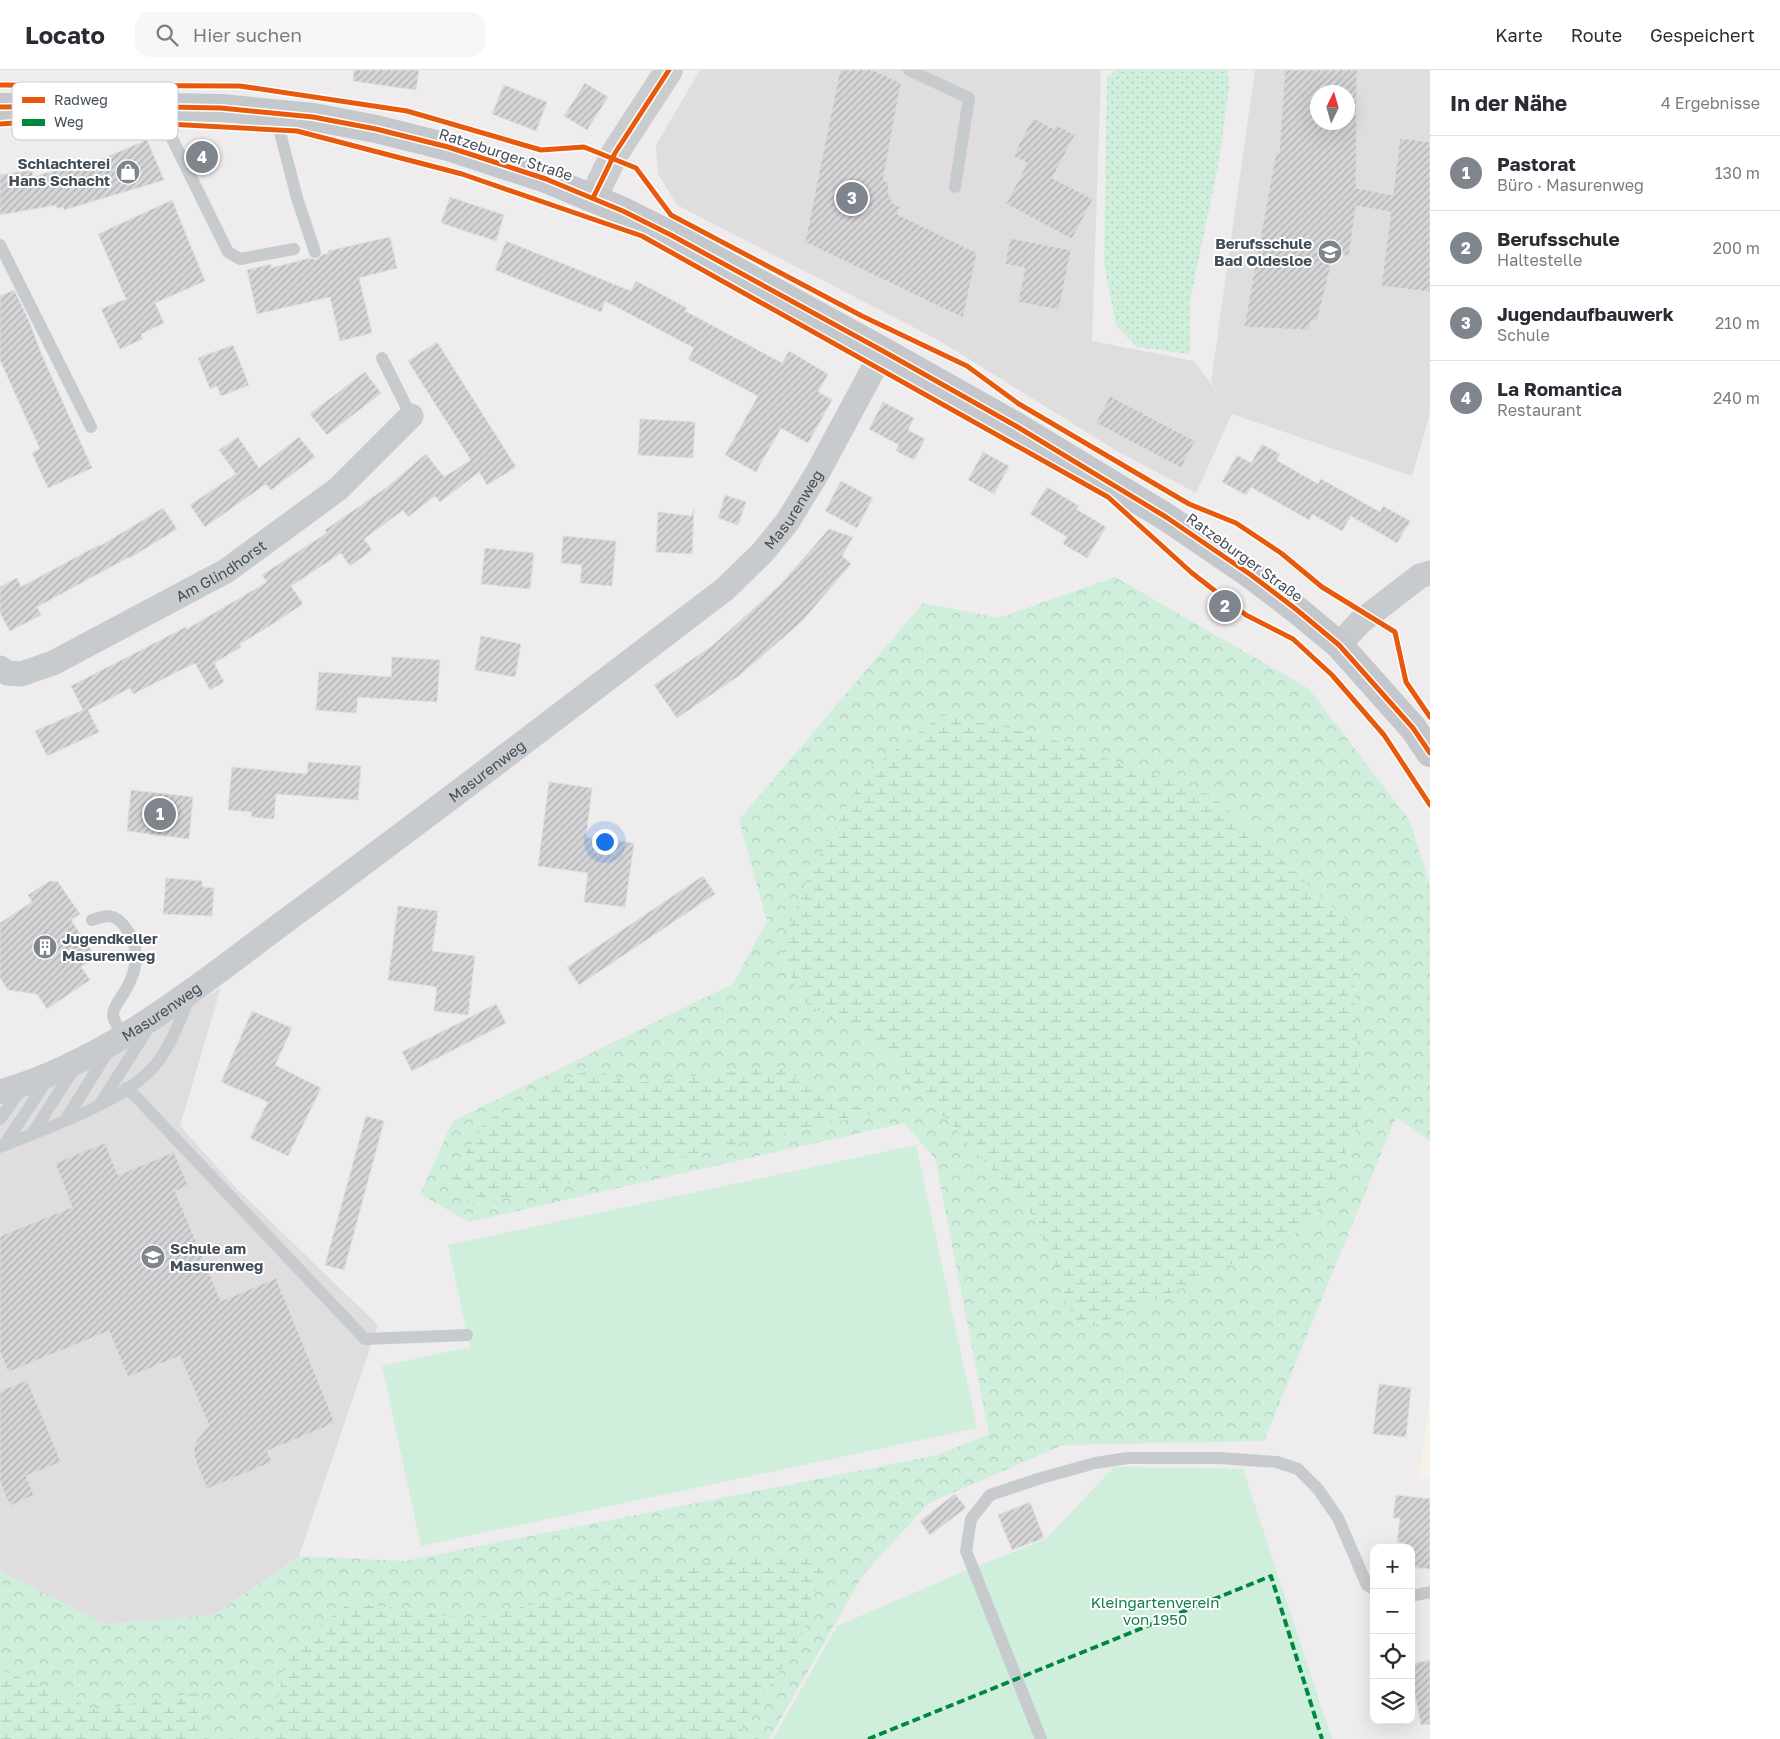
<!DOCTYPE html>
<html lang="de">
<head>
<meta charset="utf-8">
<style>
	:root { --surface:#fff; --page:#f7f7f7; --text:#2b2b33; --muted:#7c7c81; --line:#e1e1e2; --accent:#7f858d }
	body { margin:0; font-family:"Golos Text",sans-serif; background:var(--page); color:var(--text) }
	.controls { position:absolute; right:15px; bottom:15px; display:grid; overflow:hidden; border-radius:10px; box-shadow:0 5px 20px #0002 }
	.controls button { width:45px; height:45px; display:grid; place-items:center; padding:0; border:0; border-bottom:1px solid var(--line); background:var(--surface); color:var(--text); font:25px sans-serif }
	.compass { position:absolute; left:1310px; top:15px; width:45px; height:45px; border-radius:50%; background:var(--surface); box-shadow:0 5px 20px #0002; rotate:5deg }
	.you { position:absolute; left:604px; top:771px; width:18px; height:18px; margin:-12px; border:4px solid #fff; border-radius:50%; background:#1a73e8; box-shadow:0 0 0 8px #1a73e833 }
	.badge { display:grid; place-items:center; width:32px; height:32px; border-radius:50%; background:var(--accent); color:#fff; font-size:16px; font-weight:700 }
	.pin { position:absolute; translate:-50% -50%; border:2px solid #fff; box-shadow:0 1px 5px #0006 }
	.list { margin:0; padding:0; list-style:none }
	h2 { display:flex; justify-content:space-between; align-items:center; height:65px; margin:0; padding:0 20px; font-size:21px }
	h2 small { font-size:16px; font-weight:400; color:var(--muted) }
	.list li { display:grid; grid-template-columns:32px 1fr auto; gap:15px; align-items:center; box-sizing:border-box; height:75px; padding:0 20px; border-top:1px solid var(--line) }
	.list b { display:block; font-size:19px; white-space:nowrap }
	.list p { margin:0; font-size:16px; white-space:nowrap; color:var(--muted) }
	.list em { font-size:16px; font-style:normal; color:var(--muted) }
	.icon { flex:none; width:28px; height:28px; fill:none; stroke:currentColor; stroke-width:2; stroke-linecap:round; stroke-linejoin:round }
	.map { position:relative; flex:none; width:1430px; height:1669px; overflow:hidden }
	header { display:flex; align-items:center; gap:30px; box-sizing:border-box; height:70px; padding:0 25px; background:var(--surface); border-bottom:1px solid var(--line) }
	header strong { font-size:24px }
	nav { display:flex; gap:28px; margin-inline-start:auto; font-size:18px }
	.search { width:350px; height:45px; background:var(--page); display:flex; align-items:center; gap:12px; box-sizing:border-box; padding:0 18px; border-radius:15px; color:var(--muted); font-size:19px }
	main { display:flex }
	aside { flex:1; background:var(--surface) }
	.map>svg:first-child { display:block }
	.commercial { fill:#f6f2e6 }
	.education { fill:#dfddde; fill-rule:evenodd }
	.grass { fill:url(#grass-dots) }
	.forest { fill:url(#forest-crowns); fill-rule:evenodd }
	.wetland { fill:url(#wetland-marsh) }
	.green { fill:#cfeedc }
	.building { fill:url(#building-hatch); stroke:#dfdedf; fill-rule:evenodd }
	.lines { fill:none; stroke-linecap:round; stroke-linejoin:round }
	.lane { stroke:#c8cbcd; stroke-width:12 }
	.street { stroke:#c8cbcd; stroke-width:25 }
	.secondary { stroke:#c9cdd0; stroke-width:28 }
	.primary { stroke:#c4c7cc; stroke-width:28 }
	.quiet { stroke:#00873e; stroke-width:4; stroke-dasharray:8 4; stroke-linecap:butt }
	.cycleway-casing { stroke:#fff; stroke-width:8 }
	.cycleway { stroke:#e8590c; stroke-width:5 }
	.labels { text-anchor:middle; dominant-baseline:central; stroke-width:4; stroke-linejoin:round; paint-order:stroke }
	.street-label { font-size:15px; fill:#434e5a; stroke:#fff }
	.poi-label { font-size:15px; font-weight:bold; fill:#434e5a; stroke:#fff; text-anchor:end }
	.park-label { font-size:15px; fill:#127d4c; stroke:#fff }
	.key { fill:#fff; stroke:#c7cace; stroke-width:1 }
	.key-label { font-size:14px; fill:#434e5a }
</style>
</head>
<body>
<header>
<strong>Locato</strong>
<div class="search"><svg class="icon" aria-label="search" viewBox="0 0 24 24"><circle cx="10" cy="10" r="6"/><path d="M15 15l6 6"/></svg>Hier suchen</div>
<nav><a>Karte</a><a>Route</a><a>Gespeichert</a></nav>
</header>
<main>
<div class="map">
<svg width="1430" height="1669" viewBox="0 0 1430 1669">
	<defs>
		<pattern id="grass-dots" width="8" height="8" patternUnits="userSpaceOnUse" patternTransform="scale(1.25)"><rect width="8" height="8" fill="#cfeedc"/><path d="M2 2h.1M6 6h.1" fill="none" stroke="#b3cebf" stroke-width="1.8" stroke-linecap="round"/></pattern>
		<pattern id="forest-crowns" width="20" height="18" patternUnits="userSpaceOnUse" patternTransform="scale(1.25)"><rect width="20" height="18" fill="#cfeedc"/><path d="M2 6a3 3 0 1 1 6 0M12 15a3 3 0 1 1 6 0" fill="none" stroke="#b3cebf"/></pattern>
		<pattern id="wetland-marsh" width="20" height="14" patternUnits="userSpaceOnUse" patternTransform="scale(1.25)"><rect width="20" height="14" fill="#cfeedc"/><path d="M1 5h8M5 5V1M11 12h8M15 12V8" fill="none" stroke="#b3cebf"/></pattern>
		<pattern id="building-hatch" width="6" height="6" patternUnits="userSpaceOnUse" patternTransform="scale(1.25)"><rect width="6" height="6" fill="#d5d4d7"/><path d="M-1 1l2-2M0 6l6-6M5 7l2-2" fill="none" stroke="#aeaeb1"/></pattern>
	</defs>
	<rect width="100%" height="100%" fill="#eeecec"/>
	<path class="commercial" d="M 1430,1324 L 1430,1409 L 1419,1408 Z"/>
	<g class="education">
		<path d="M 700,0 L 1101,0 L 1092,271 L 1194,291 L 1220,326 L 1211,312 L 1255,0 L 1430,0 L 1430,343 L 1412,406 L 1232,344 L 1196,423 L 1117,381 L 940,271 L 677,135 L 658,104 L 656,75 ZM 1318,22 L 1348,22 L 1348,52 L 1318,52 Z"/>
		<path d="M 221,917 L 180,1056 L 236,1118 L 378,1255 L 299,1486 L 214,1545 L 104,1554 L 0,1501 L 0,1036 L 32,1025 L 74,1007 L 114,986 Z"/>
	</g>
	<path class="grass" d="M 1116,0 L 1227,0 L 1229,18 L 1219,92 L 1190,230 L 1190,284 L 1137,277 L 1116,255 L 1104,194 L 1107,8 Z"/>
	<path class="forest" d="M 1115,507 L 1309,619 L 1410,751 L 1430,816 L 1430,1071 L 1396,1047 L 1264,1371 L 1063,1375 L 929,1433 L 863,1505 L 769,1669 L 0,1669 L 0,1501 L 104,1554 L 214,1545 L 299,1486 L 405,1491 L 938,1385 L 989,1364 L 935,1088 L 904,1053 L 469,1152 L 420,1124 L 453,1051 L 733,914 L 767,851 L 739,750 L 923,533 L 999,548 ZM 942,645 L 1037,664 L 1211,726 L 1079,1262 L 1035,1148 L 884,979 ZM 775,996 L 873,1044 L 773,1065 L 589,999 L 637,1013 Z"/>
	<g class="wetland">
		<path d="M 942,645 L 1037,664 L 1212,726 L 1350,853 L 1362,1048 L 1311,1155 L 1183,1218 L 1079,1262 L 1035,1148 L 884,979 L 799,929 L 781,876 L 809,805 L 866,702 Z"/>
		<path d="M 775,996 L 873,1044 L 773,1065 L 474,1136 L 446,1113 L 487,1050 L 589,999 L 637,1013 Z"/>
		<path d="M 825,1487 L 803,1564 L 737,1669 L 271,1669 L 286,1584 L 350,1532 L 471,1549 L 727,1488 Z"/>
		<path d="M 0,1599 L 96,1640 L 199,1622 L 197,1669 L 0,1669 Z"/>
	</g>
	<g class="green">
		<path d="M 916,1075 L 977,1358 L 421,1476 L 382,1296 L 470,1277 L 448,1175 Z"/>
		<path d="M 1114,1397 L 1243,1399 L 1332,1669 L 773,1669 L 837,1556 L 958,1504 L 1046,1469 Z"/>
	</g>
	<g class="building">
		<path d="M 354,0 L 419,0 L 416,20 L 353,11 Z"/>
		<path d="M 840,0 L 873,0 L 901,13 L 883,111 L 889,112 L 888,122 L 892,133 L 901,137 L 897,144 L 977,183 L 963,248 L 805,172 Z"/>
		<path d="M 1285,0 L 1357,0 L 1356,118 L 1393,125 L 1400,68 L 1430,72 L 1430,222 L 1381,216 L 1391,142 L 1356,136 L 1349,186 L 1334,184 L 1317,251 L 1312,250 L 1308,260 L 1244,257 L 1276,82 L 1279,83 ZM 1318,22 L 1348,22 L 1348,52 L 1318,52 Z"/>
		<path d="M 585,13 L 608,27 L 587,60 L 564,46 Z"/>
		<path d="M 504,15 L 547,32 L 536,61 L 492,44 Z"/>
		<path d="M 1033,48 L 1054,59 L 1056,55 L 1075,65 L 1052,108 L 1093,129 L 1072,169 L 1006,134 L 1027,93 L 1013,86 Z"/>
		<path d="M 147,70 L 164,110 L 64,140 L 63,137 L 57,138 L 56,135 L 0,145 L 0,105 L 32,100 L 33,107 L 91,90 L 92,93 Z"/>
		<path d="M 193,73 L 212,73 L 211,101 L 197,101 L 192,91 Z"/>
		<path d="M 450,127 L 504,145 L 496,171 L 441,153 Z"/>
		<path d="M 172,130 L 205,211 L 155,233 L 164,253 L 141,264 L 143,269 L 120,279 L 101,239 L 126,229 L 98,164 Z"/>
		<path d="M 390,167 L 397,198 L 359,208 L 372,263 L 340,271 L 330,227 L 257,244 L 247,200 L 271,194 L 271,198 L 310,188 L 317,190 L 322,185 L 329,183 L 328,181 Z"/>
		<path d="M 1010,168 L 1071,180 L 1059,240 L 1018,232 L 1025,198 L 1005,194 Z"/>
		<path d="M 506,171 L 631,221 L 636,211 L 687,238 L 685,241 L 782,293 L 789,281 L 828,304 L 818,322 L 832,330 L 808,373 L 781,358 L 756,402 L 725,385 L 758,326 L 688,289 L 694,278 L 605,231 L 601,242 L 495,200 Z"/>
		<path d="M 14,220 L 29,251 L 41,283 L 92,398 L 48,418 L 32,383 L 40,379 L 0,290 L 0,226 Z"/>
		<path d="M 437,272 L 516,397 L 487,415 L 479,402 L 440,432 L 435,426 L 408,447 L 403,440 L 364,469 L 372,480 L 350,496 L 341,483 L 291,516 L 303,534 L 271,555 L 240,574 L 241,577 L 214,593 L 224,612 L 210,620 L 195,593 L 133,624 L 130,618 L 88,640 L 99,662 L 47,686 L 35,661 L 83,640 L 71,616 L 186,557 L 187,559 L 267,512 L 262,505 L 327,463 L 325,460 L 386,418 L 426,384 L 444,407 L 471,390 L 408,291 Z"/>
		<path d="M 233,275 L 249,315 L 221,326 L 217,316 L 210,319 L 198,288 Z"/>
		<path d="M 365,302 L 381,323 L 327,365 L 310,344 Z"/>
		<path d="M 1110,326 L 1195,371 L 1181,398 L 1096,353 Z"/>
		<path d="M 883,332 L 914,348 L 908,360 L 925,369 L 914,390 L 896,381 L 899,375 L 869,359 Z"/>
		<path d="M 640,349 L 695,352 L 693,388 L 638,385 Z"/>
		<path d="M 238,367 L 259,398 L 299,367 L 315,387 L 271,420 L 266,414 L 205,457 L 190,435 L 236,404 L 219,380 Z"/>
		<path d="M 1262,374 L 1280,384 L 1276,390 L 1318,414 L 1321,409 L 1380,442 L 1383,436 L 1410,451 L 1397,473 L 1351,446 L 1342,461 L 1312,444 L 1309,450 L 1251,417 L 1246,425 L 1222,412 L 1237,385 L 1251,393 Z"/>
		<path d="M 983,382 L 1009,396 L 994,424 L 968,410 Z"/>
		<path d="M 841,411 L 873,428 L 857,458 L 825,441 Z"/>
		<path d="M 1047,417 L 1079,436 L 1076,439 L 1106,457 L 1087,488 L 1063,474 L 1067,467 L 1030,444 Z"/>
		<path d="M 725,425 L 746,432 L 738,455 L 718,448 Z"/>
		<path d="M 163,438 L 177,459 L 130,488 L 129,487 L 37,537 L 41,545 L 10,561 L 0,543 L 0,517 L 17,508 L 21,517 L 99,475 L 100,476 Z"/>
		<path d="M 694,439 L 692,484 L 656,482 L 658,442 L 691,446 Z"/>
		<path d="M 829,459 L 853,467 L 842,486 L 851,494 L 803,550 L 785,566 L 740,605 L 677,648 L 654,615 L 712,576 L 780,515 Z"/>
		<path d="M 563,466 L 616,471 L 612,516 L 580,513 L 582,495 L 561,493 Z"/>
		<path d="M 485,478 L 534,483 L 530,519 L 481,514 Z"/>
		<path d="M 481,566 L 521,574 L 515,607 L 475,600 Z"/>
		<path d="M 392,587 L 440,590 L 437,632 L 358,627 L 356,643 L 316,640 L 319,602 L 391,607 Z"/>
		<path d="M 308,692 L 361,696 L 358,730 L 276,724 L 274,749 L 251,747 L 252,742 L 228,740 L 232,697 L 307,704 Z"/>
		<path d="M 549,712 L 592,718 L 586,767 L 634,773 L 625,837 L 584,832 L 588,803 L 538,796 Z"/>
		<path d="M 131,720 L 193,727 L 189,769 L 127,761 Z"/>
		<path d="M 703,806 L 715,824 L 579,915 L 567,897 Z"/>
		<path d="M 166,808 L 202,811 L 202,817 L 214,818 L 212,846 L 163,844 Z"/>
		<path d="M 50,811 L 58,812 L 80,844 L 71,850 L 96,887 L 81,897 L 90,910 L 47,939 L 37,924 L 8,920 L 0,908 L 0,853 L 32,832 L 28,825 Z"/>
		<path d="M 398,836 L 438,841 L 432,881 L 475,886 L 468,945 L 434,941 L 437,917 L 388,910 Z"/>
		<path d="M 496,934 L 506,953 L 412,1001 L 402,982 Z"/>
		<path d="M 252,941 L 292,958 L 275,995 L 321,1018 L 288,1086 L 250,1068 L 268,1032 L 221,1012 Z"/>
		<path d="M 366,1046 L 384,1051 L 344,1200 L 325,1195 Z"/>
		<path d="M 105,1073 L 118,1105 L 174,1082 L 188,1116 L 175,1121 L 221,1231 L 276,1208 L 335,1353 L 267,1381 L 272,1392 L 207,1419 L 195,1389 L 194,1380 L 196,1371 L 209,1356 L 180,1286 L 128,1307 L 109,1261 L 8,1302 L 0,1282 L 0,1166 L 72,1137 L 55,1093 Z"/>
		<path d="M 27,1310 L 61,1392 L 26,1406 L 34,1425 L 10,1436 L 0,1412 L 0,1321 Z"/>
		<path d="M 1379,1314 L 1411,1318 L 1406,1367 L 1373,1364 Z"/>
		<path d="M 955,1424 L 966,1438 L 930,1465 L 920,1451 Z"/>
		<path d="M 1396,1425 L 1430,1429 L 1430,1499 L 1411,1497 L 1411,1478 L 1405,1478 L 1405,1473 L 1397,1472 L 1400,1448 L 1393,1448 Z"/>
		<path d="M 1030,1432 L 1044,1468 L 1012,1480 L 998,1445 Z"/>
		<path d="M 1430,1590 L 1430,1654 L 1421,1655 L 1411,1604 L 1411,1594 Z"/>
	</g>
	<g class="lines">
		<g class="lane">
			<path d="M 909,0 L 969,28 L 955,117"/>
			<path d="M 156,36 L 228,182 L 240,189 L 294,179"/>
			<path d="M 275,43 L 297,128 L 315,182"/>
			<path d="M 0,175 L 91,357"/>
			<path d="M 382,288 L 411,346"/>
			<path d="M 92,850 C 106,845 115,843 125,857 C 141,877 138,899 125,921 C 121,928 113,937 113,945 C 114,953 119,959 124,965"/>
			<path d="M 126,1018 L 138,1029 L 365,1269 L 467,1265"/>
			<path d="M 102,1031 L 149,957"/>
			<path d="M 0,1049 L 22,1018"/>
			<path d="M 66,1049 L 109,980"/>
			<path d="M 32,1064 L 75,997"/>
			<path d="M 4,1075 L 48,1009"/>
			<path d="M 0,1077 C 48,1057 129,1032 160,989 C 173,970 181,948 190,926"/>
			<path d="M 1411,1526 L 1430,1522"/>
			<path d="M 1041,1669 L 966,1481 L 971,1449 L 990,1425 L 1041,1408 L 1095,1393 L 1128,1388 L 1220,1388 L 1277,1392 L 1298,1399 L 1318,1419 L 1338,1448 L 1367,1515 L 1374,1519"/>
		</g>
		<g class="street">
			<path d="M 1339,575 L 1360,552 L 1420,506 L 1430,503"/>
			<path id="s1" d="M 0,598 L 7,603 L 21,604 L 53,593 L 226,501 L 338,419 L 411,346"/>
			<path id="s2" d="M 0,1022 C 113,990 206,909 299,841 C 442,736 583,627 725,519 L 762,483 L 788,451 L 819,400 L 883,281"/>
		</g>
		<path class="secondary" d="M 593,128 L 615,83 L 669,0"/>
		<path class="primary" d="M 0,37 L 115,36 L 221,38 L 313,47 L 376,59 L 448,77 L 546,109 L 623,141 L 671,165 L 883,281 L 1016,356 L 1166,447 L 1251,505 L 1297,540 L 1339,575 L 1413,658 L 1430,683"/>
		<path class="quiet" d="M 868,1669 L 1271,1506 L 1322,1669"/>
		<defs>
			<g id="cycleway">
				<path d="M 0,15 L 240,16 L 407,41 L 541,80 L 584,77 L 636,98 L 671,145 L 862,246 L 967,296 L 1019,334 L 1189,434 L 1236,453 L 1281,483 L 1322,517 L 1395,562 L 1406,612 L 1430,647"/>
				<path d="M 0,37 L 115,36 L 221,38 L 313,47 L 376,59 L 448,77 L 546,109 L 623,141 L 671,165 L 883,281 L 1016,356 L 1166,447 L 1251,505 L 1297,540 L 1339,575 L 1413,658 L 1430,683"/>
				<path d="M 0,54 L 73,49 L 297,61 L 462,104 L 642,166 L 1108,427 L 1192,503 L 1246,545 L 1293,569 L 1332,605 L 1384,665 L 1430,735"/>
				<path d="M 593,128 L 615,83 L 669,0"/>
			</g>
		</defs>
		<use href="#cycleway" class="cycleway-casing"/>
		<use href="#cycleway" class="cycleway"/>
	</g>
	<defs>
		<symbol id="shop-disc" viewBox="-11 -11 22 22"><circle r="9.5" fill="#7f858d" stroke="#fff"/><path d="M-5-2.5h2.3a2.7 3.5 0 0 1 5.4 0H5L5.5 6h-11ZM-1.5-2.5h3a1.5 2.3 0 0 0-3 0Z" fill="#fff"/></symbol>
		<symbol id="school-disc" viewBox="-11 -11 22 22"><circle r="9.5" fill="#7f858d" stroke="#fff"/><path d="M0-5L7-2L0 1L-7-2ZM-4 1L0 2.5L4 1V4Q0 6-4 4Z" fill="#fff"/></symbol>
		<symbol id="building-disc" viewBox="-11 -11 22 22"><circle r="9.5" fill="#7f858d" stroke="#fff"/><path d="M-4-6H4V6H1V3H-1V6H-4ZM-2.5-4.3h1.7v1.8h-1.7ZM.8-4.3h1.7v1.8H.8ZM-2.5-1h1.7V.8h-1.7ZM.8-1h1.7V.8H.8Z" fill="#fff"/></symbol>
	</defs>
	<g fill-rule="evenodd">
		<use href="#shop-disc" x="114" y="88" width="28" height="28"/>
		<use href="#school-disc" x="1316" y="168" width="28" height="28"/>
		<use href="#building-disc" x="31" y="863" width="28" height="28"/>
		<use href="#school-disc" x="139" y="1173" width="28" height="28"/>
	</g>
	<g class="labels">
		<g class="street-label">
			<text transform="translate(506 84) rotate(18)">Ratzeburger Straße</text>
			<text stroke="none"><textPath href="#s2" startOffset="991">Masurenweg</textPath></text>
			<text transform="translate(1245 487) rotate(36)">Ratzeburger Straße</text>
			<text stroke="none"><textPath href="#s1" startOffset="248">Am Glindhorst</textPath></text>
			<text stroke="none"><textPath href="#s2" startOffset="586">Masurenweg</textPath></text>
			<text stroke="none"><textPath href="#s2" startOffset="181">Masurenweg</textPath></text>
		</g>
		<g class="poi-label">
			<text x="110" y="93">Schlachterei<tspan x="110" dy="17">Hans Schacht</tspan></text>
			<text x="1312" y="173">Berufsschule<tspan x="1312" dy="17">Bad Oldesloe</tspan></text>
			<text x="62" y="868" text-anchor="start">Jugendkeller<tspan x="62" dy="17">Masurenweg</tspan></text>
			<text x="170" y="1178" text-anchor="start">Schule am<tspan x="170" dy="17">Masurenweg</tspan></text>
		</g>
		<g class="park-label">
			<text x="1155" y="1532">Kleingartenverein<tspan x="1155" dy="17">von 1950</tspan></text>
		</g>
	</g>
	<rect x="12" y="12" width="166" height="58" rx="8" class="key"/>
	<rect x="22" y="27" width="23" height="6" fill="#e8590c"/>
	<rect x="22" y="49" width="23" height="7" fill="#00873e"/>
	<g class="key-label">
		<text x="54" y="35">Radweg</text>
		<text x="54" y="57">Weg</text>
	</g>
</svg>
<div class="controls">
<button>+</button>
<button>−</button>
<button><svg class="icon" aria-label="locate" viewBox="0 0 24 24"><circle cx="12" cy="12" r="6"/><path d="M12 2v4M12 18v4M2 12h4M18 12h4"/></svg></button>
<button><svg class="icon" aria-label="layers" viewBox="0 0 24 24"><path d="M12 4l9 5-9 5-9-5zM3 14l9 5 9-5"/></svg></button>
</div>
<svg class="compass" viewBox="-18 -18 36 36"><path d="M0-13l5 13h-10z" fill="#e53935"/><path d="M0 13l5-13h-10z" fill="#7c7c81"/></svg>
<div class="you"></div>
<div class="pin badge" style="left:160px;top:744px">1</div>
<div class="pin badge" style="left:1225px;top:536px">2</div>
<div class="pin badge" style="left:852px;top:128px">3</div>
<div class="pin badge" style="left:202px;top:87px">4</div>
</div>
<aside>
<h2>In der Nähe<small>4 Ergebnisse</small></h2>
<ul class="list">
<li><span class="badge">1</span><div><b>Pastorat</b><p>Büro · Masurenweg</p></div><em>130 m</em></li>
<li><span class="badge">2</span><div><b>Berufsschule</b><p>Haltestelle</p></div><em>200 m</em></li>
<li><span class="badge">3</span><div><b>Jugendaufbauwerk</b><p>Schule</p></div><em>210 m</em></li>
<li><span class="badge">4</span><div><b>La Romantica</b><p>Restaurant</p></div><em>240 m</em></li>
</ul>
</aside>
</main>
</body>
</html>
